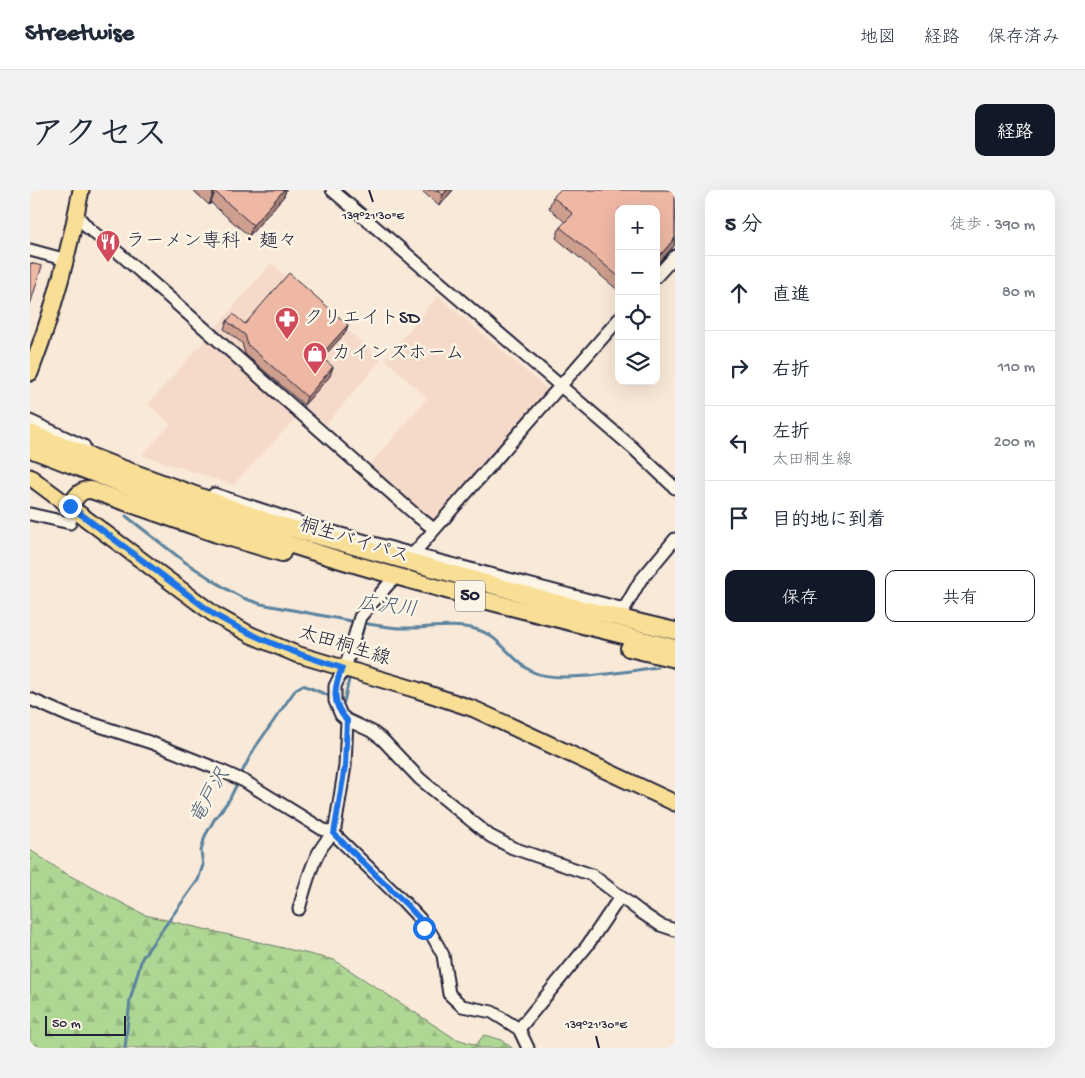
<!DOCTYPE html>
<html lang="ja">
<head>
<meta charset="utf-8">
<style>
	:root { --surface:#fff; --page:#f2f2f3; --text:#1f2937; --muted:#747a83; --line:#e0e1e3; --accent:#111827 }
	body { margin:0; font-family:"Gochi Hand","Klee One",sans-serif; background:var(--page); color:var(--text) }
	.controls { position:absolute; right:15px; top:15px; display:grid; overflow:hidden; border-radius:10px; box-shadow:0 5px 20px #0002 }
	.controls button { width:45px; height:45px; display:grid; place-items:center; padding:0; border:0; border-bottom:1px solid var(--line); background:var(--surface); color:var(--text); font:25px sans-serif }
	.scale { position:absolute; left:15px; bottom:12px; width:81px; box-sizing:border-box; padding-left:5px; border:2px solid #22223b; border-top:0; font-size:14px; line-height:18px; white-space:nowrap; color:#22223b; -webkit-text-stroke:4px #fcf5e5; paint-order:stroke }
	.stop { position:absolute; width:15px; height:15px; margin:-11px; border:4px solid #1a73e8; border-radius:50%; background:#fff }
	.stop.end { background:#1a73e8; border-color:#fff; box-shadow:0 1px 5px #0008 }
	.list { margin:0; padding:0; list-style:none }
	h2 { display:flex; justify-content:space-between; align-items:center; height:65px; margin:0; padding:0 20px; font-size:21px }
	h2 small { font-size:16px; font-weight:400; color:var(--muted) }
	.list li { display:grid; grid-template-columns:32px 1fr auto; gap:15px; align-items:center; box-sizing:border-box; height:75px; padding:0 20px; border-top:1px solid var(--line) }
	.list b { display:block; font-size:19px; white-space:nowrap }
	.list p { margin:0; font-size:16px; white-space:nowrap; color:var(--muted) }
	.list em { font-size:16px; font-style:normal; color:var(--muted) }
	.actions { display:flex; gap:10px; padding:15px 20px }
	.actions a { flex:1; padding:11px 0; border:1px solid var(--accent); border-radius:10px; text-align:center; font-size:18px; color:var(--accent) }
	.actions .main { background:var(--accent); color:#fff }
	.icon { flex:none; width:28px; height:28px; fill:none; stroke:currentColor; stroke-width:2; stroke-linecap:round; stroke-linejoin:round }
	.map { position:relative; flex:none; width:645px; height:858px; overflow:hidden; border-radius:10px }
	header { display:flex; align-items:center; gap:30px; box-sizing:border-box; height:70px; padding:0 25px; background:var(--surface); border-bottom:1px solid var(--line) }
	header strong { font-size:24px }
	nav { display:flex; gap:28px; margin-inline-start:auto; font-size:18px }
	.intro { display:flex; align-items:center; justify-content:space-between; box-sizing:border-box; height:120px; padding:0 30px }
	h1 { margin:0; font-size:35px }
	.button { padding:12px 22px; border-radius:10px; background:var(--accent); color:#fff; font-size:18px; font-weight:700 }
	main { display:flex; gap:30px; padding:0 30px }
	aside { flex:1; background:var(--surface); border-radius:10px; box-shadow:0 5px 20px #0002 }
	.map>svg:first-child { display:block }
	.built { fill:#f6dac9 }
	.forest { fill:url(#forest-firs); stroke:#687c68 }
	.lines { fill:none; stroke-linecap:round; stroke-linejoin:round }
	.stream { stroke:#5a839f; stroke-width:3 }
	.minor-casing { stroke:#22223b; stroke-width:15 }
	.major-casing { stroke:#22223b; stroke-width:19 }
	.highway-casing { stroke:#22223b; stroke-width:20 }
	.minor { stroke:#fcf5e5; stroke-width:11 }
	.major { stroke:#f9df96; stroke-width:15 }
	.highway { stroke:#f9df96; stroke-width:16 }
	.wall { fill:#ce9e8e; stroke:#22223b }
	.shaded-wall { fill:#a78174; stroke:#22223b }
	.building { fill:#efb8a5; stroke:#22223b }
	.route { stroke:#1a73e8; stroke-width:6 }
	.ticks { fill:none; stroke:#22223b; stroke-width:2 }
	.labels { text-anchor:middle; dominant-baseline:central; stroke-width:5; stroke-linejoin:round; paint-order:stroke }
	.shield { fill:#fcf5e5; stroke:#63616e; stroke-width:1 }
	.shield-label { font-size:18px; font-weight:bold; fill:#22223b }
	.poi-label { font-size:19px; fill:#22223b; stroke:#fcf5e5; text-anchor:start }
	.street-label { font-size:19px; fill:#22223b; stroke:#fcf5e5 }
	.water-label { font-size:20px; font-style:italic; fill:#435a75; stroke:#fcf5e5 }
	.ticks-label { font-size:12px; text-anchor:middle; fill:#22223b; stroke:#fcf5e5; stroke-width:5; stroke-linejoin:round; paint-order:stroke }
</style>
</head>
<body>
<header>
<strong>Streetwise</strong>
<nav><a>地図</a><a>経路</a><a>保存済み</a></nav>
</header>
<div class="intro"><h1>アクセス</h1><a class="button">経路</a></div>
<main>
<div class="map">
<svg width="645" height="858" viewBox="0 0 645 858">
	<defs>
		<pattern id="forest-firs" width="22" height="20" patternUnits="userSpaceOnUse" patternTransform="scale(1.25)"><rect width="22" height="20" fill="#afd794"/><path d="M5 1l3.5 6h-7zM16 11l3.5 6h-7z" fill="#96b880"/></pattern>
	</defs>
	<rect width="100%" height="100%" fill="#f9e9d8"/>
	<filter id="ink" filterUnits="userSpaceOnUse"><feTurbulence type="fractalNoise" baseFrequency=".02" numOctaves="2"/><feDisplacementMap in="SourceGraphic" scale="10" xChannelSelector="R" yChannelSelector="G"/><feConvolveMatrix kernelMatrix="1 2 1 2 8 2 1 2 1" color-interpolation-filters="sRGB"/></filter>
	<g filter="url(#ink)">
		<g class="built">
			<path d="M 241,73 L 351,170 L 293,238 L 267,227 L 203,295 L 112,265 L 141,234 L 118,214 L 177,148 Z"/>
			<path d="M 408,106 L 517,199 L 516,207 L 409,329 L 401,331 L 338,277 L 397,208 L 355,169 Z"/>
		</g>
		<path class="forest" d="M 0,660 L 33,682 L 115,725 L 304,770 L 424,848 L 446,855 L 454,845 L 472,850 L 482,858 L 0,858 Z"/>
		<g class="lines">
			<g class="stream">
				<path d="M 96,326 L 155,372 L 198,400 L 213,408 L 231,414 L 326,432"/>
				<path d="M 332,433 C 344,435 357,437 369,438 C 394,439 421,433 445,439 C 470,445 481,471 503,482 C 527,494 598,481 627,477"/>
				<path d="M 322,477 L 335,433"/>
				<path d="M 308,510 L 314,512 L 320,485"/>
				<path d="M 210,586 L 224,559 L 266,499 L 273,495 L 302,507"/>
				<path d="M 95,858 L 100,810 L 112,768 L 168,690 L 173,675 L 171,661 L 175,646 L 184,630 L 199,610 L 208,592"/>
			</g>
			<defs>
				<g id="minor">
					<path d="M 302,0 L 603,258 L 645,298"/>
					<path d="M 46,24 L 58,38 L 90,64 L 387,326 L 404,339"/>
					<path d="M 0,60 L 37,70"/>
					<path d="M 626,87 L 645,66"/>
					<path d="M 0,231 L 54,256"/>
					<path d="M 184,304 L 275,334 L 383,364 L 594,419 L 610,391 L 645,349"/>
					<path d="M 0,324 L 40,333 L 42,321 L 40,316"/>
					<path d="M 383,364 L 589,129"/>
					<path d="M 363,389 L 330,427 L 317,472 L 305,496 L 305,511 L 311,525 L 317,530 L 341,541 L 352,549 L 390,589 L 460,646 L 483,658 L 562,685 L 612,723 L 630,735 L 645,740"/>
					<path d="M 0,509 L 39,526 L 122,553 L 185,578 L 214,591 L 292,639 L 304,644 L 375,713 L 390,729 L 395,738 L 402,745 L 413,765 L 419,804 L 432,816 L 462,822 L 489,839 L 498,858"/>
					<path d="M 269,719 C 275,698 285,656 304,644 L 315,576 L 317,530"/>
					<path d="M 489,839 L 557,756 L 590,707"/>
				</g>
				<g id="major">
					<path d="M 0,183 C 23,123 39,63 51,0"/>
					<path d="M 0,287 L 185,425 L 221,445 L 266,464 L 387,500 L 444,519 L 645,613"/>
				</g>
				<g id="highway">
					<path d="M 0,243 L 88,277 L 242,333 L 523,412 L 645,441"/>
					<path d="M 0,259 C 79,289 157,320 237,347 C 371,391 508,424 645,458"/>
					<path d="M 40,316 C 46,307 50,299 61,300 L 187,344 L 252,363"/>
					<path d="M 599,458 L 645,469"/>
				</g>
			</defs>
			<use href="#minor" class="minor-casing"/>
			<use href="#major" class="major-casing"/>
			<use href="#highway" class="highway-casing"/>
			<use href="#minor" class="minor"/>
			<use href="#major" class="major"/>
			<use href="#highway" class="highway"/>
		</g>
		<g class="wall">
			<path d="M 163,0 L 256,0 L 254,6 L 219,46 L 181,13 L 179,15 Z"/>
			<path d="M 391,0 L 423,0 L 409,16 Z"/>
			<path d="M 645,0 L 645,55 L 626,76 L 626,19 L 589,19 L 589,101 L 526,48 L 530,37 L 535,32 L 519,18 L 523,7 Z"/>
			<path d="M 197,131 L 215,134 L 318,135 L 315,143 L 292,168 L 300,186 L 274,215 L 215,164 L 212,153 L 194,139 Z"/>
		</g>
		<g class="shaded-wall">
			<path d="M 254,0 L 256,0 L 254,6 L 219,46 L 223,35 Z"/>
			<path d="M 417,0 L 423,0 L 409,16 L 413,5 Z"/>
			<path d="M 185,2 L 181,13 L 179,15 L 183,4 Z"/>
			<path d="M 645,48 L 645,55 L 626,76 L 626,70 Z"/>
			<path d="M 318,135 L 315,143 L 287,174 L 290,166 Z"/>
			<path d="M 303,177 L 300,186 L 274,215 L 277,207 Z"/>
		</g>
		<g class="building">
			<path d="M 179,0 L 254,0 L 223,35 L 185,2 L 183,4 Z"/>
			<path d="M 407,0 L 417,0 L 413,5 Z"/>
			<path d="M 530,0 L 645,0 L 645,48 L 626,70 L 626,19 L 589,19 L 589,87 L 530,37 L 543,24 L 523,7 Z"/>
			<path d="M 0,73 L 12,76 L 0,115 Z"/>
			<path d="M 259,83 L 318,135 L 290,166 L 303,177 L 277,207 L 218,155 L 215,145 L 197,131 L 203,124 L 215,134 Z"/>
		</g>
	</g>
	<g class="lines" filter="url(#ink)">
		<path class="route" d="M 40,316 L 185,425 C 226,449 267,464 312,478 C 304,497 301,514 317,530 L 315,576 L 304,644 L 375,713 L 390,729 L 394,738"/>
	</g>
	<path class="ticks" d="M 339,0 L 343,12M 566,846 L 569,858"/>
	<defs>
		<symbol id="restaurant-pin" viewBox="-11 -11 22 30"><path d="M0 17L-7.5 6A9.5 9.5 0 1 1 7.5 6Z" fill="#d1495b" stroke="#fcf5e5"/><path d="M-5-6h1v4h1v-4h1v4h1v-4h1v5L-1.5 .5V6h-2V.5L-5-1ZM5-6V6H3V1.5H1.5Q1.5-4 5-6Z" fill="#fff"/></symbol>
		<symbol id="pharmacy-pin" viewBox="-11 -11 22 30"><path d="M0 17L-7.5 6A9.5 9.5 0 1 1 7.5 6Z" fill="#d1495b" stroke="#fcf5e5"/><path d="M-2-6h4v4h4v4h-4v4h-4v-4h-4v-4h4Z" fill="#fff"/></symbol>
		<symbol id="shop-pin" viewBox="-11 -11 22 30"><path d="M0 17L-7.5 6A9.5 9.5 0 1 1 7.5 6Z" fill="#d1495b" stroke="#fcf5e5"/><path d="M-5-2.5h2.3a2.7 3.5 0 0 1 5.4 0H5L5.5 6h-11ZM-1.5-2.5h3a1.5 2.3 0 0 0-3 0Z" fill="#fff"/></symbol>
	</defs>
	<g fill-rule="evenodd">
		<use href="#restaurant-pin" x="64" y="38" width="28" height="38"/>
		<use href="#pharmacy-pin" x="243" y="115" width="28" height="38"/>
		<use href="#shop-pin" x="271" y="150" width="28" height="38"/>
	</g>
	<g class="labels">
		<rect class="shield" x="425" y="390.5" width="30" height="31" rx="4"/>
		<g class="shield-label">
			<text x="440" y="406">50</text>
		</g>
		<g class="poi-label">
			<text x="96" y="52">ラーメン専科・麺々</text>
			<text x="274" y="129">クリエイトSD</text>
			<text x="302" y="164">カインズホーム</text>
		</g>
		<g class="street-label">
			<text transform="translate(324 352) rotate(17)">桐生バイパス</text>
			<text transform="translate(314 457) rotate(17)">太田桐生線</text>
		</g>
		<g class="water-label">
			<text transform="translate(357 418) rotate(7)">広沢川</text>
			<text transform="translate(181 607) rotate(-60)">竜戸沢</text>
		</g>
	</g>
	<g class="ticks-label">
		<text x="343" y="29">139°21'30"E</text>
		<text x="566" y="838">139°21'30"E</text>
	</g>
</svg>
<div class="controls">
<button>+</button>
<button>−</button>
<button><svg class="icon" aria-label="locate" viewBox="0 0 24 24"><circle cx="12" cy="12" r="6"/><path d="M12 2v4M12 18v4M2 12h4M18 12h4"/></svg></button>
<button><svg class="icon" aria-label="layers" viewBox="0 0 24 24"><path d="M12 4l9 5-9 5-9-5zM3 14l9 5 9-5"/></svg></button>
</div>
<div class="scale">50 m</div>
<div class="stop" style="left:394px;top:738px"></div>
<div class="stop end" style="left:40px;top:316px"></div>
</div>
<aside>
<h2>5 分<small>徒歩 · 390 m</small></h2>
<ul class="list">
<li><svg class="icon" aria-label="ahead" viewBox="0 0 24 24"><path d="M12 20V5M6 11l6-6 6 6"/></svg><div><b>直進</b></div><em>80 m</em></li>
<li><svg class="icon" aria-label="right" viewBox="0 0 24 24"><path d="M7 20v-9h11M14 6l5 5-5 5"/></svg><div><b>右折</b></div><em>110 m</em></li>
<li><svg class="icon" aria-label="left" viewBox="0 0 24 24"><path d="M17 20v-9H6M10 6l-5 5 5 5"/></svg><div><b>左折</b><p>太田桐生線</p></div><em>200 m</em></li>
<li><svg class="icon" aria-label="arrive" viewBox="0 0 24 24"><path d="M6 21V4h12l-3 4 3 4H6"/></svg><div><b>目的地に到着</b></div></li>
</ul>
<div class="actions"><a class="main">保存</a><a>共有</a></div>
</aside>
</main>
</body>
</html>
